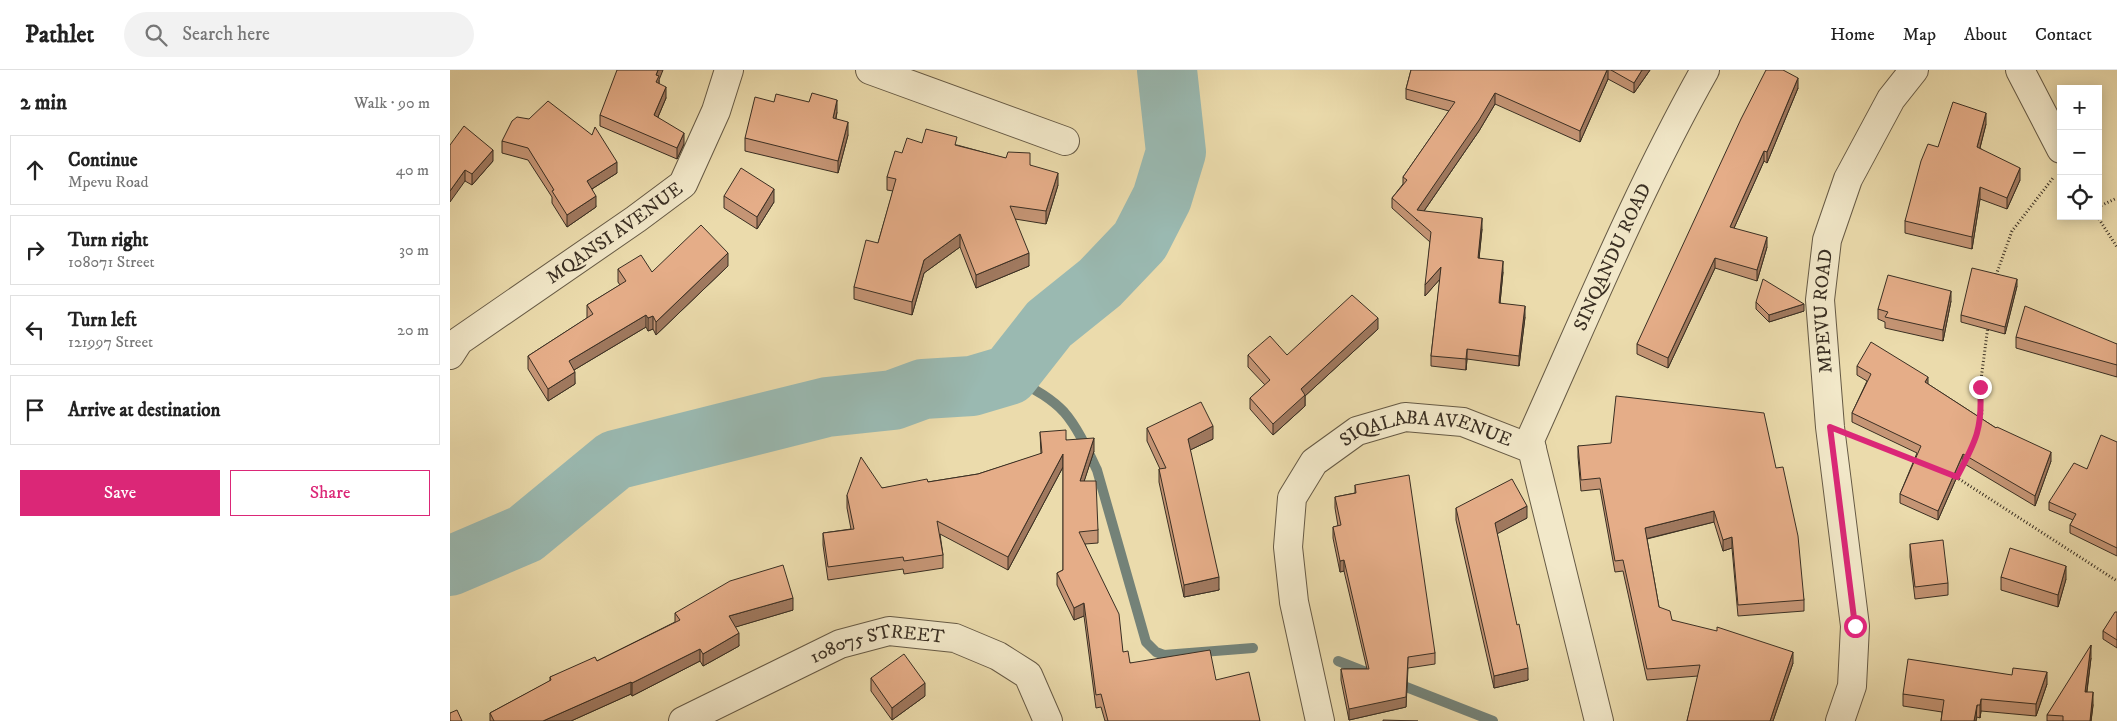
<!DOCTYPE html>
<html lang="en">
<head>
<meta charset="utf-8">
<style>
	:root { --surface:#fff; --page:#f2f2f2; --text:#222; --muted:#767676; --line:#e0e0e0; --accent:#db2777 }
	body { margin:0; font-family:"IM FELL DW Pica",serif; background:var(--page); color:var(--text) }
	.controls { position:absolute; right:15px; top:15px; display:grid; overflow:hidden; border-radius:0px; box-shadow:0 2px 12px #0003 }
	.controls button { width:45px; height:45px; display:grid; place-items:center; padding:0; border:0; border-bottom:1px solid var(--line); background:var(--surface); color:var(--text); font:25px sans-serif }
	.stop { position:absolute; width:15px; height:15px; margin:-11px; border:4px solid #db2777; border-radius:50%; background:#fff }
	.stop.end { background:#db2777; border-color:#fff; box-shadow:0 1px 5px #0008 }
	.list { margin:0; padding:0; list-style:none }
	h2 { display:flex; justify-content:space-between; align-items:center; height:65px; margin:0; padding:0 20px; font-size:21px }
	h2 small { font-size:16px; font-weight:400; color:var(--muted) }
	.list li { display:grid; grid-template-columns:32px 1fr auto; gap:15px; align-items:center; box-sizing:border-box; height:70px; margin:0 10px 10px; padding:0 10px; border:1px solid var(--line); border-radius:0px }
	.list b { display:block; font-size:19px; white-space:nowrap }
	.list p { margin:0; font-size:16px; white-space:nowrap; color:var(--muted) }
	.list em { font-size:16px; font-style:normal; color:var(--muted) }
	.actions { display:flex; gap:10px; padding:15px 20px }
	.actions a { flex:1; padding:11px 0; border:1px solid var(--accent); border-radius:0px; text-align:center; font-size:18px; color:var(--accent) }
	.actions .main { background:var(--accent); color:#fff }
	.icon { flex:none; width:28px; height:28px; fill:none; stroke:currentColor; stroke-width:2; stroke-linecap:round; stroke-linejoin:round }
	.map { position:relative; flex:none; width:1667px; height:651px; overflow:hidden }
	header { display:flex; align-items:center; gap:30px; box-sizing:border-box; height:70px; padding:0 25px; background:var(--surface); border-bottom:1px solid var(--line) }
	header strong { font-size:24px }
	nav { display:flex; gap:28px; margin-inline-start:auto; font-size:18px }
	.search { width:350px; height:45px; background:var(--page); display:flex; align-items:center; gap:12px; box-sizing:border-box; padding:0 18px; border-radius:28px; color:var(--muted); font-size:19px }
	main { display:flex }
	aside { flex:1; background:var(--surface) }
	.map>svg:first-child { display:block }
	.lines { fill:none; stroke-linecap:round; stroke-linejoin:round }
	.stream { stroke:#748278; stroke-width:10 }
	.river { stroke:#9ab9b1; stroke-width:60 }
	.street-casing { stroke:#665a45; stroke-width:30 }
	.path { stroke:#3a2f23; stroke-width:3; stroke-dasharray:1 2.5; stroke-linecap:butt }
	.street { stroke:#f2e8c9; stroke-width:28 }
	.wall { fill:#c59575; stroke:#3a2f23 }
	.shaded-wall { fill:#a0795f; stroke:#3a2f23 }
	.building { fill:#e5ad88; stroke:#3a2f23 }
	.route { stroke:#db2777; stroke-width:6 }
	.labels { text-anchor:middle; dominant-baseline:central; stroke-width:5; stroke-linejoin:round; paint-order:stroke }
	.street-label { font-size:19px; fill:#3a2f23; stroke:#f2e8c9 }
</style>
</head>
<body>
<header>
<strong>Pathlet</strong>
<div class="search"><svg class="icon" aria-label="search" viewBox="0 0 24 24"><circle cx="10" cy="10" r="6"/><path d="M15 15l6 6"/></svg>Search here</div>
<nav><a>Home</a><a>Map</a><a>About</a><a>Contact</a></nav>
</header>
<main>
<aside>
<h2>2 min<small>Walk · 90 m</small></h2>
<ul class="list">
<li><svg class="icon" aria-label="ahead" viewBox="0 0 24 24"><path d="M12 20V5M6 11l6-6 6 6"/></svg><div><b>Continue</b><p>Mpevu Road</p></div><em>40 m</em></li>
<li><svg class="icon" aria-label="right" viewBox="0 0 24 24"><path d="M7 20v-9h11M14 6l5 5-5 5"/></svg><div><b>Turn right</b><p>108071 Street</p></div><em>30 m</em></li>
<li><svg class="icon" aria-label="left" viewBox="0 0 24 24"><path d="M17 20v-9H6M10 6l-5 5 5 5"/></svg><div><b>Turn left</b><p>121997 Street</p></div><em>20 m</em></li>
<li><svg class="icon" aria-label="arrive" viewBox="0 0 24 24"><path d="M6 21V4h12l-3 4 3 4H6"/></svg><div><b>Arrive at destination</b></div></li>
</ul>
<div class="actions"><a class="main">Save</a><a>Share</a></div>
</aside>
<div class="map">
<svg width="1667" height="651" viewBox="0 0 1667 651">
	<rect width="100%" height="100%" fill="#ebdbac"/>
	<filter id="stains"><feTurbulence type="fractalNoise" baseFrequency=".004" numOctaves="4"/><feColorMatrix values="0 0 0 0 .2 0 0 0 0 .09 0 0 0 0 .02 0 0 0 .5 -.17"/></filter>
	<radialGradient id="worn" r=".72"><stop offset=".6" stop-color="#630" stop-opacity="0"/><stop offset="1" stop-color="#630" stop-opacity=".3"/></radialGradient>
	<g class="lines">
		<g class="stream">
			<path d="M 559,305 C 578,316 599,326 614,342 C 628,358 638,381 647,400 L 696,572 L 706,582 L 714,585 L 803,578"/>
			<path d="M 888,591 L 921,604"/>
			<path d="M 946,613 L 1043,651"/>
		</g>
		<path class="river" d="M 0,496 L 75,464 L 165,390 L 377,337 L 443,330 L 473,319 L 522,316 L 559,305 L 599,254 L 650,213 L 690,171 L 712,128 L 726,82 L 717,0"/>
		<defs>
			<g id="street">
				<path d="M 420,0 L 615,71"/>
				<path d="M 1570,0 L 1611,79"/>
				<path id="s1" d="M 0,285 L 9,271 L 186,149 L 233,114 L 266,41 L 279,0"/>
				<path id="s2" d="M 1082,379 L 1080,370 C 1136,246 1188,119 1255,0"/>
				<path id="s3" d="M 233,651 L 390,574 L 439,561 L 505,568 L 548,586 L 578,605 L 598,651"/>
				<path id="s4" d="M 870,651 L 844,532 L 838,477 L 842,428 L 864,392 L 907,361 L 955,347 L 1013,352 L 1082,379 L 1149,651"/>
				<path id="s5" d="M 1390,651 L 1402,616 L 1405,556 L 1380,357 L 1370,230 L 1377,170 L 1398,109 L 1441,29 L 1464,0"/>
			</g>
		</defs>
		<use href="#street" class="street-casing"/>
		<g class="path">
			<path d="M 1648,137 L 1667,128"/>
			<path d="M 1647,146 L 1667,177"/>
			<path d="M 1545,208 L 1562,161 L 1603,108"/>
			<path d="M 1530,351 L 1532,343 L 1530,317 L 1538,256"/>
			<path d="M 1413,370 L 1468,392"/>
			<path d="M 1506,407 L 1667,511"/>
			<path d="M 1507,407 L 1516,390"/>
		</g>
		<use href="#street" class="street"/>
	</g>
	<g class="wall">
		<path d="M 961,0 L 1200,0 L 1184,23 L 1158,9 L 1130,72 L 1045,34 L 1029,61 L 974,141 L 1032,159 L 1029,188 L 1053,202 L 1050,233 L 1075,247 L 1069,296 L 1017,289 L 1016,300 L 981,296 L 981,286 L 990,209 L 975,226 L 980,172 L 942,138 L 942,128 L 953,114 L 953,107 L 999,41 L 956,29 L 956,19 Z"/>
		<path d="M 209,10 L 209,14 L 216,28 L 208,47 L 234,74 L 227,89 L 150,56 L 150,45 Z"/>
		<path d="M 1348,18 L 1317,93 L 1314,91 L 1284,158 L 1317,177 L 1307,211 L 1265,198 L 1218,298 L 1187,284 L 1187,274 Z"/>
		<path d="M 387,42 L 386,49 L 398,65 L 388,103 L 295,81 L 295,68 Z"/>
		<path d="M 1536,54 L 1530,78 L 1570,110 L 1557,139 L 1530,129 L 1522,179 L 1455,163 L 1455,151 L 1488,77 Z"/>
		<path d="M 142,65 L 167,103 L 142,119 L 146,137 L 117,157 L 102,133 L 102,127 L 78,90 L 52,83 L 52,71 Z"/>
		<path d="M 472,73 L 507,75 L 580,95 L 608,115 L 596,154 L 565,149 L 579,196 L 526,218 L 510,177 L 474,203 L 462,245 L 404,229 L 404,217 L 428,173 L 443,121 L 437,120 L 437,107 L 452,83 Z"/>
		<path d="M 0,75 L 43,91 L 22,115 L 15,111 Z"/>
		<path d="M 274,126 L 324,132 L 307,159 L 274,138 Z"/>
		<path d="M 278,196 L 206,265 L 203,259 L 198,261 L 196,257 L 124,300 L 125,314 L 98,331 L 78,299 L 78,286 L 137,248 L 137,235 L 170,215 L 168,212 L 168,199 L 202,202 Z"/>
		<path d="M 1567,216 L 1555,264 L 1511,252 L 1511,245 Z"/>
		<path d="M 1501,231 L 1493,271 L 1435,258 L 1435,252 L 1428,249 L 1428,239 Z"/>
		<path d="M 1306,232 L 1354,241 L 1319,252 L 1306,239 Z"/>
		<path d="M 928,259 L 855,326 L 855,336 L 823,365 L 800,339 L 800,328 L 815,315 L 798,297 L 798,285 L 837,285 Z"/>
		<path d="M 1566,267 L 1667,274 L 1667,307 L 1566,278 Z"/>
		<path d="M 1407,296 L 1478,314 L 1546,358 L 1601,391 L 1585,436 L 1513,393 L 1488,450 L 1450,433 L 1450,424 L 1467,383 L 1402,352 L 1402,343 L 1417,311 L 1407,305 Z"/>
		<path d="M 697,358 L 763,369 L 740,380 L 769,520 L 734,527 L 709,412 L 709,399 L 710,399 L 697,371 Z"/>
		<path d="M 590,362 L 616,370 L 644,381 L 634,411 L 648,460 L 648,473 L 635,474 L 673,582 L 680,593 L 766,610 L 810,651 L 655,651 L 651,637 L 646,638 L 634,546 L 624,550 L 607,515 L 607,503 L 613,500 L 613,397 L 558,500 L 490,464 L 493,485 L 493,498 L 454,504 L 453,499 L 378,510 L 373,475 L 373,463 L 401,459 L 397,438 L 397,425 L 432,418 L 478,412 L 528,404 L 591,384 Z"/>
		<path d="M 1667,372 L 1667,486 L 1620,463 L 1620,455 L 1623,450 L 1599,440 L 1599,432 Z"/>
		<path d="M 1128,376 L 1326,398 L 1354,530 L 1354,541 L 1288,546 L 1282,478 L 1273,481 L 1264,452 L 1197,469 L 1209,537 L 1222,550 L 1343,593 L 1323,651 L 1237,651 L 1248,606 L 1197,610 L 1173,501 L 1165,502 L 1150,419 L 1131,421 L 1128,387 Z"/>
		<path d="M 905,415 L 985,583 L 985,594 L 958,598 L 956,637 L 899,650 L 891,610 L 891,599 L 917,599 L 894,501 L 890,502 L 883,468 L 883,457 L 888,456 L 885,438 L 885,427 L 905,423 Z"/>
		<path d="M 1006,438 L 1077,448 L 1047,463 L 1078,610 L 1044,618 L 1006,450 Z"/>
		<path d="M 1460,474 L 1498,513 L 1498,525 L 1465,529 L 1460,487 Z"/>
		<path d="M 1551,507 L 1616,509 L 1608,537 L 1551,520 Z"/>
		<path d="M 343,540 L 285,557 L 289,576 L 253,596 L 250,591 L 182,626 L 181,624 L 121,651 L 40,651 L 40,643 L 100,611 L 100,607 L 147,591 L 225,552 L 225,543 Z"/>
		<path d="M 1667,542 L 1667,578 L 1653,569 L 1653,561 Z"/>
		<path d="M 1641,588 L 1637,622 L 1643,635 L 1641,651 L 1597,651 L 1597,645 Z"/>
		<path d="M 421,608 L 475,626 L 442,650 L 421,621 Z"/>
		<path d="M 1597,614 L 1586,646 L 1531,641 L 1530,648 L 1527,647 L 1526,651 L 1491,651 L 1492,642 L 1453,636 L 1453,624 Z"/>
	</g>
	<g class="shaded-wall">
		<path d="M 208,0 L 213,0 L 209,10 L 209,17 L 206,23 L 206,5 Z"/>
		<path d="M 1157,0 L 1158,0 L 1158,9 L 1130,72 L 1130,61 Z"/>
		<path d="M 1192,0 L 1200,0 L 1184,23 L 1184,13 Z"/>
		<path d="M 1348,8 L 1348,18 L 1317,93 L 1317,82 Z"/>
		<path d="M 216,17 L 216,28 L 204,56 L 204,45 Z"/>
		<path d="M 1045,23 L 1045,34 L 1029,61 L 967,151 L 967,140 Z"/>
		<path d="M 387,30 L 387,42 L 383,61 L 383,48 Z"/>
		<path d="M 1536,43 L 1536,54 L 1527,89 L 1527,77 Z"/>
		<path d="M 398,52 L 398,65 L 388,103 L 388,91 Z"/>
		<path d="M 234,63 L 234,74 L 227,89 L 227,78 Z"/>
		<path d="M 43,80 L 43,91 L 22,115 L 22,104 Z"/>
		<path d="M 1314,81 L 1314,91 L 1280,167 L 1280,157 Z"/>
		<path d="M 167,92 L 167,103 L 137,122 L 137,111 Z"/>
		<path d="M 1570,98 L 1570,110 L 1557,139 L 1557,128 Z"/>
		<path d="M 15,100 L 15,111 L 0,132 L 0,121 Z"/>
		<path d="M 608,103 L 608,115 L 596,154 L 596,141 Z"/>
		<path d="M 1530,117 L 1530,129 L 1522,179 L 1522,167 Z"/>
		<path d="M 324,119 L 324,132 L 307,159 L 307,147 Z"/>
		<path d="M 146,126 L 146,137 L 117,157 L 117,145 Z"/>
		<path d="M 1032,148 L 1032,159 L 1028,199 L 1028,188 Z"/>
		<path d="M 510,164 L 510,177 L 474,203 L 462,245 L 462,232 L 474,190 Z"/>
		<path d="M 1317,167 L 1317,177 L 1307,211 L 1307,200 Z"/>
		<path d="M 278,183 L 278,196 L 206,265 L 206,252 Z"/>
		<path d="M 579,183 L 579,196 L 526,218 L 526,205 Z"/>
		<path d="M 1265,188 L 1265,198 L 1218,298 L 1218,288 Z"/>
		<path d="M 1053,191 L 1053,202 L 1049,243 L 1049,233 Z"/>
		<path d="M 991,197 L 991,208 L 975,226 L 975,215 Z"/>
		<path d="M 1567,209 L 1567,216 L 1555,264 L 1555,257 Z"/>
		<path d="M 1501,221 L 1501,231 L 1493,271 L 1493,260 Z"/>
		<path d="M 1354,234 L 1354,241 L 1319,252 L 1319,245 Z"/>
		<path d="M 1075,236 L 1075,247 L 1069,296 L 1069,286 Z"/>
		<path d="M 196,245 L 196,257 L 119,303 L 119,291 Z"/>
		<path d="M 203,246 L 203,259 L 198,261 L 198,248 Z"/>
		<path d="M 928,248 L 928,259 L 855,326 L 855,336 L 823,365 L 823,354 L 851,319 Z"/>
		<path d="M 1017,279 L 1017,289 L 1016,300 L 1016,289 Z"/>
		<path d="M 125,302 L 125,314 L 98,331 L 98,319 Z"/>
		<path d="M 1478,307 L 1478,316 L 1475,312 Z"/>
		<path d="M 763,356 L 763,369 L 738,381 L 738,369 Z"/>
		<path d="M 644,368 L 644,381 L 630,424 L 630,411 Z"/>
		<path d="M 1601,382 L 1601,391 L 1585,436 L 1585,426 Z"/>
		<path d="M 613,384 L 613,397 L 558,500 L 558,487 Z"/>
		<path d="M 1513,384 L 1513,393 L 1488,450 L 1488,441 Z"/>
		<path d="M 1077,436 L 1077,448 L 1045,465 L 1045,453 Z"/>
		<path d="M 1264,441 L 1264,452 L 1195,469 L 1195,458 Z"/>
		<path d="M 1282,467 L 1282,478 L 1273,481 L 1273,470 Z"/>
		<path d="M 894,490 L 894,501 L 890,502 L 890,491 Z"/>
		<path d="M 1616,496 L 1616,509 L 1608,537 L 1608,525 Z"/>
		<path d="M 769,507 L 769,520 L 734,527 L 734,515 Z"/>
		<path d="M 343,528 L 343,540 L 279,559 L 279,546 Z"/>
		<path d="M 634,533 L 634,546 L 624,550 L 624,538 Z"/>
		<path d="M 289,563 L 289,576 L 253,596 L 253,584 Z"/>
		<path d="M 1641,575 L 1641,588 L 1635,634 L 1635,622 Z"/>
		<path d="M 250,579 L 250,591 L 182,626 L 182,613 Z"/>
		<path d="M 1343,582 L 1343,593 L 1323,651 L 1320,651 Z"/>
		<path d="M 958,587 L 956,637 L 899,650 L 899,639 Z"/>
		<path d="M 1078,598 L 1078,610 L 1044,618 L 1044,606 Z"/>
		<path d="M 1597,602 L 1597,614 L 1586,646 L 1586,634 Z"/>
		<path d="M 181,612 L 181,624 L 121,651 L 93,651 Z"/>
		<path d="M 475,613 L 475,626 L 442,650 L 442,638 Z"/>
		<path d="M 1643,622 L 1643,635 L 1641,651 L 1640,651 Z"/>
		<path d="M 1531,629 L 1531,641 L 1530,648 L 1530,635 Z"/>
		<path d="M 1527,635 L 1526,651 L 1524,651 Z"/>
	</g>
	<g class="building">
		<path d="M 167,0 L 208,0 L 206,5 L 209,6 L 206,12 L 216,17 L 204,45 L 234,63 L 227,78 L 150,45 Z"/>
		<path d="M 961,0 L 1157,0 L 1130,61 L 1045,23 L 1029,50 L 967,140 L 1032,148 L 1028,188 L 1053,191 L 1049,233 L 1075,236 L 1069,286 L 1017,279 L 1016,289 L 981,286 L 991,197 L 975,215 L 981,162 L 942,128 L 957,110 L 953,107 L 1005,32 L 956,19 Z"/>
		<path d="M 1161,0 L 1192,0 L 1184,13 Z"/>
		<path d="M 1316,0 L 1333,0 L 1348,8 L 1317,82 L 1314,81 L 1280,157 L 1317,167 L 1307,200 L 1265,188 L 1218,288 L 1187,274 L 1291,49 Z"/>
		<path d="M 362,23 L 387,30 L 383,48 L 398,52 L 388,91 L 295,68 L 305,27 L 324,32 L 326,24 L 359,32 Z"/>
		<path d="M 98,31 L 142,65 L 145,57 L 167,92 L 137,111 L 146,126 L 117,145 L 102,121 L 104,120 L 78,78 L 52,71 L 62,51 L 67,47 L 79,49 Z"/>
		<path d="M 1503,32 L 1536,43 L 1527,77 L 1570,98 L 1557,128 L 1530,117 L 1522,167 L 1455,151 L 1471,91 L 1478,74 L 1488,77 Z"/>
		<path d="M 14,56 L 43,80 L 22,104 L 15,100 L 0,121 L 0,75 Z"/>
		<path d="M 476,59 L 507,67 L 505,75 L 556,88 L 558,82 L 580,83 L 580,95 L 608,103 L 596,141 L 560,136 L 579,183 L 526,205 L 510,164 L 474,190 L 462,232 L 404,217 L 416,170 L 428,173 L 446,109 L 437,107 L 445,81 L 452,83 L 457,68 L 472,73 Z"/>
		<path d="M 291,98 L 324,119 L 307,147 L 274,126 Z"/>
		<path d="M 251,155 L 278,183 L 206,252 L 203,246 L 198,248 L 196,245 L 119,291 L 125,302 L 98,319 L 78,286 L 143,244 L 137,235 L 176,211 L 168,199 L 191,185 L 202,202 Z"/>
		<path d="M 1522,198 L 1567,209 L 1555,257 L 1511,245 Z"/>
		<path d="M 1438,205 L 1501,221 L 1493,260 L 1435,247 L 1438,242 L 1428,239 Z"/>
		<path d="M 1313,209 L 1354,234 L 1319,245 L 1306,232 Z"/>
		<path d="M 902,225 L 928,248 L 851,319 L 855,325 L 823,354 L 800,328 L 820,310 L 798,285 L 820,266 L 837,285 Z"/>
		<path d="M 1575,236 L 1667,274 L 1667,295 L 1566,267 Z"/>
		<path d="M 1421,272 L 1478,307 L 1475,312 L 1546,358 L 1547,357 L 1601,382 L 1585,426 L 1513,384 L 1488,441 L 1450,424 L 1471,376 L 1402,343 L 1421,304 L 1407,296 Z"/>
		<path d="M 1166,326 L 1314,343 L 1326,398 L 1333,397 L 1348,466 L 1354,530 L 1288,535 L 1282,467 L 1273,470 L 1264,441 L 1195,458 L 1209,537 L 1220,541 L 1222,550 L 1267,561 L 1267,557 L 1343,582 L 1320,651 L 1237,651 L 1250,595 L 1197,599 L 1173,490 L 1165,491 L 1150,408 L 1131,410 L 1128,376 L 1161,373 Z"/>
		<path d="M 751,332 L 763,356 L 738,369 L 769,507 L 734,515 L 709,399 L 716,398 L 697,358 Z"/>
		<path d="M 616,360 L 616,370 L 644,368 L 630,411 L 646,411 L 648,460 L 629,462 L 669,544 L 673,582 L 678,581 L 680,593 L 760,580 L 766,610 L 799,602 L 810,651 L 658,651 L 651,624 L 646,625 L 634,533 L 624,538 L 607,503 L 613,500 L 613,384 L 558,487 L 487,451 L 493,485 L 454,491 L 453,487 L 378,497 L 373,463 L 404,459 L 397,425 L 411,387 L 432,418 L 477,409 L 478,412 L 528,404 L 592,383 L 590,362 Z"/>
		<path d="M 1651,365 L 1667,372 L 1667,478 L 1620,455 L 1626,444 L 1599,432 L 1624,393 L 1637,399 Z"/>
		<path d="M 959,405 L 985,583 L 958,587 L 956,627 L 899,639 L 891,599 L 919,599 L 894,490 L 890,491 L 883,457 L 891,455 L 885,427 L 906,423 L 905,415 Z"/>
		<path d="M 1062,409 L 1077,436 L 1045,453 L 1067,555 L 1069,554 L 1078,598 L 1044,606 L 1006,438 Z"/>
		<path d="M 1493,470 L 1498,513 L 1465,517 L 1460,474 Z"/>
		<path d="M 1560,478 L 1616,496 L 1608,525 L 1551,507 Z"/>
		<path d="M 333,495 L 343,528 L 279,546 L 289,563 L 253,584 L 250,579 L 182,613 L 181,612 L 93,651 L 44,651 L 40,643 L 101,610 L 100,607 L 145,587 L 147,591 L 230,550 L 225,543 L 280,511 Z"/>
		<path d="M 1665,542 L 1667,542 L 1667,570 L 1653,561 Z"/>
		<path d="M 1641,575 L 1635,622 L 1643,622 L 1640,651 L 1613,651 L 1613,646 L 1597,645 Z"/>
		<path d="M 454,584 L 475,613 L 442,638 L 421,608 Z"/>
		<path d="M 1458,589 L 1562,605 L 1563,598 L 1597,602 L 1586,634 L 1531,629 L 1530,635 L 1527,635 L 1524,651 L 1491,651 L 1494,630 L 1453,624 Z"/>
		<path d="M 7,640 L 12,651 L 0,651 L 0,643 Z"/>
		<path d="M 933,650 L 968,651 L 933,651 Z"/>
	</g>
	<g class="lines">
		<path class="route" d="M 1405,556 L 1380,357 L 1507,407 C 1526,371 1533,358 1530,317"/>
	</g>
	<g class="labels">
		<g class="street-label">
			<text stroke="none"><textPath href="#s1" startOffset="206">MQANSI AVENUE</textPath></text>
			<text stroke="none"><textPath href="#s2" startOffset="210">SINQANDU ROAD</textPath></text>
			<text stroke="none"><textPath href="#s5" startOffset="414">MPEVU ROAD</textPath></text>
			<text stroke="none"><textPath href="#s4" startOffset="392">SIQALABA AVENUE</textPath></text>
			<text stroke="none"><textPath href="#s3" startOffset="212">108075 STREET</textPath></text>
		</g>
	</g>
	<rect width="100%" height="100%" filter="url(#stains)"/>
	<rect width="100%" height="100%" fill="url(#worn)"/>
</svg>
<div class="controls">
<button>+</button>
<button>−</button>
<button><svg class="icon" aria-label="locate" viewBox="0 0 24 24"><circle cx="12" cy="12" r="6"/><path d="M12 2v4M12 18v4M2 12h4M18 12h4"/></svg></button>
</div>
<div class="stop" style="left:1405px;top:556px"></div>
<div class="stop end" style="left:1530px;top:317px"></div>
</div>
</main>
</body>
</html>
